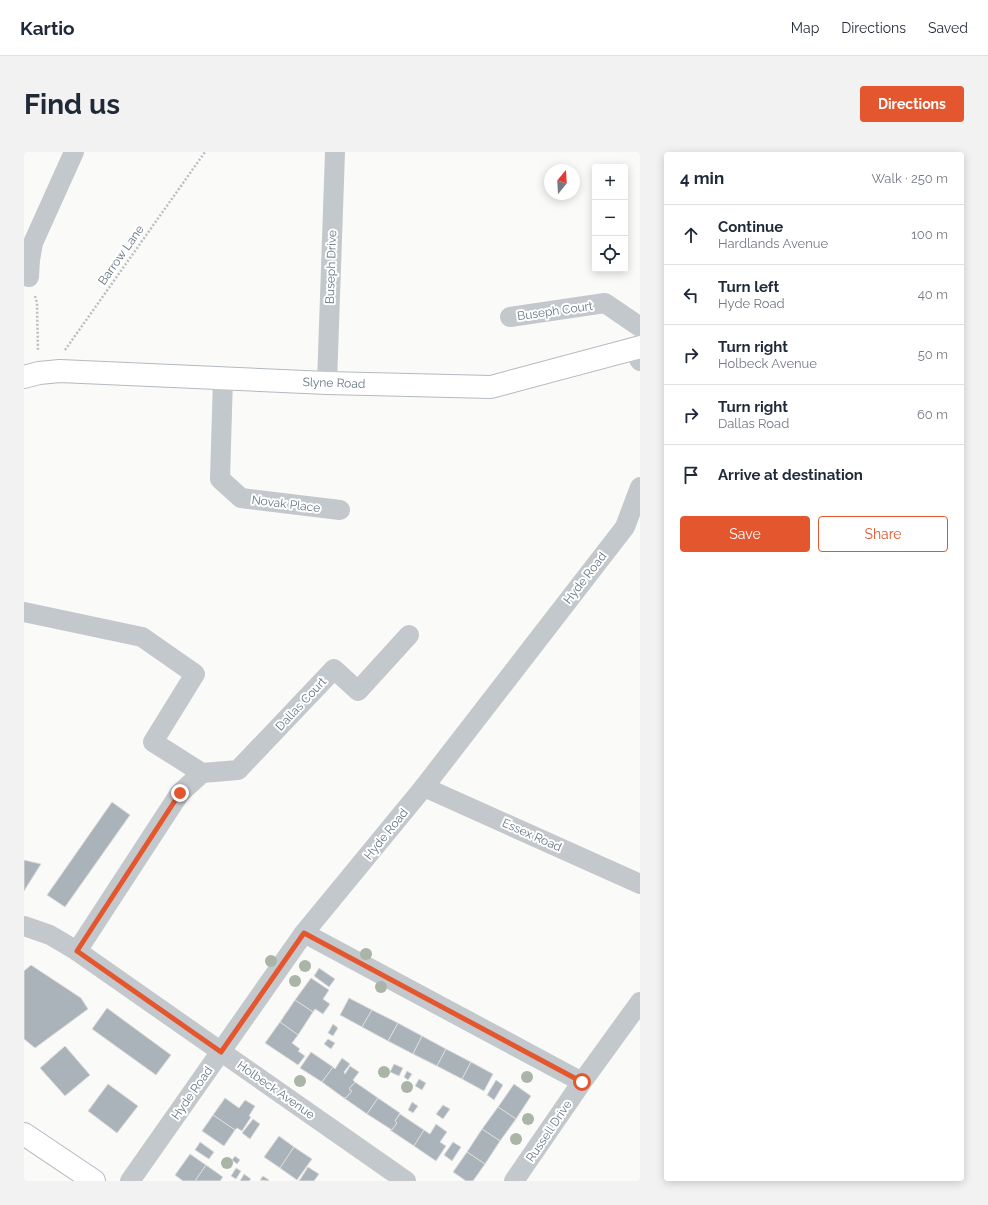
<!DOCTYPE html>
<html lang="en">
<head>
<meta charset="utf-8">
<style>
	:root { --surface:#fff; --page:#f2f2f3; --text:#1f2937; --muted:#747a83; --line:#e0e1e3; --accent:#e4572e }
	body { margin:0; font-family:Raleway,sans-serif; background:var(--page); color:var(--text) }
	.controls { position:absolute; right:12px; top:12px; display:grid; overflow:hidden; border-radius:4px; box-shadow:0 2px 10px #0003 }
	.controls button { width:36px; height:36px; display:grid; place-items:center; padding:0; border:0; border-bottom:1px solid var(--line); background:var(--surface); color:var(--text); font:20px sans-serif }
	.compass { position:absolute; left:520px; top:12px; width:36px; height:36px; border-radius:50%; background:var(--surface); box-shadow:0 2px 10px #0003; rotate:18deg }
	.stop { position:absolute; width:12px; height:12px; margin:-9px; border:3px solid #e4572e; border-radius:50%; background:#fff }
	.stop.end { background:#e4572e; border-color:#fff; box-shadow:0 1px 4px #0008 }
	.list { margin:0; padding:0; list-style:none }
	h2 { display:flex; justify-content:space-between; align-items:center; height:52px; margin:0; padding:0 16px; font-size:17px }
	h2 small { font-size:13px; font-weight:400; color:var(--muted) }
	.list li { display:grid; grid-template-columns:26px 1fr auto; gap:12px; align-items:center; box-sizing:border-box; height:60px; padding:0 16px; border-top:1px solid var(--line) }
	.list b { display:block; font-size:15px; white-space:nowrap }
	.list p { margin:0; font-size:13px; white-space:nowrap; color:var(--muted) }
	.list em { font-size:13px; font-style:normal; color:var(--muted) }
	.actions { display:flex; gap:8px; padding:12px 16px }
	.actions a { flex:1; padding:9px 0; border:1px solid var(--accent); border-radius:4px; text-align:center; font-size:14px; color:var(--accent) }
	.actions .main { background:var(--accent); color:#fff }
	.icon { flex:none; width:22px; height:22px; fill:none; stroke:currentColor; stroke-width:2; stroke-linecap:round; stroke-linejoin:round }
	.map { position:relative; flex:none; width:616px; height:1029px; overflow:hidden; border-radius:4px }
	header { display:flex; align-items:center; gap:24px; box-sizing:border-box; height:56px; padding:0 20px; background:var(--surface); border-bottom:1px solid var(--line) }
	header strong { font-size:19px }
	nav { display:flex; gap:22px; margin-inline-start:auto; font-size:14px }
	.intro { display:flex; align-items:center; justify-content:space-between; box-sizing:border-box; height:96px; padding:0 24px }
	h1 { margin:0; font-size:28px }
	.button { padding:10px 18px; border-radius:4px; background:var(--accent); color:#fff; font-size:14px; font-weight:700 }
	main { display:flex; gap:24px; padding:0 24px }
	aside { flex:1; background:var(--surface); border-radius:4px; box-shadow:0 2px 10px #0003 }
	.map>svg:first-child { display:block }
	.building { fill:#aab3b9; stroke:#dcdcda }
	.lines { fill:none; stroke-linecap:round; stroke-linejoin:round }
	.secondary-casing { stroke:#b3babf; stroke-width:24 }
	.path { stroke:#bbbfc2; stroke-width:2.5; stroke-dasharray:2 2; stroke-linecap:butt }
	.street { stroke:#c3c8cc; stroke-width:20 }
	.secondary { stroke:#fff; stroke-width:22 }
	.tree { fill:#aab4a7 }
	.route { stroke:#e4572e; stroke-width:5 }
	.labels { text-anchor:middle; dominant-baseline:central; stroke-width:4; stroke-linejoin:round; paint-order:stroke }
	.street-label { font-size:12px; fill:#657683; stroke:#fff }
</style>
</head>
<body>
<header>
<strong>Kartio</strong>
<nav><a>Map</a><a>Directions</a><a>Saved</a></nav>
</header>
<div class="intro"><h1>Find us</h1><a class="button">Directions</a></div>
<main>
<div class="map">
<svg width="616" height="1029" viewBox="0 0 616 1029">
	<rect width="100%" height="100%" fill="#fafaf8"/>
	<g class="building">
		<path d="M 88,650 L 106,663 L 41,755 L 23,743 Z"/>
		<path d="M 0,708 L 17,712 L 0,739 Z"/>
		<path d="M 7,813 L 57,846 L 64,857 L 11,896 L 0,887 L 0,819 Z"/>
		<path d="M 295,816 L 311,827 L 305,835 L 290,824 Z"/>
		<path d="M 287,826 L 305,838 L 299,847 L 306,852 L 299,862 L 291,857 L 289,860 L 271,848 Z"/>
		<path d="M 325,846 L 348,858 L 338,875 L 316,863 Z"/>
		<path d="M 271,848 L 289,860 L 274,883 L 256,870 Z"/>
		<path d="M 83,856 L 147,903 L 132,923 L 68,877 Z"/>
		<path d="M 348,858 L 374,871 L 364,889 L 338,875 Z"/>
		<path d="M 256,870 L 274,883 L 268,891 L 276,897 L 274,899 L 281,904 L 274,913 L 241,891 Z"/>
		<path d="M 374,871 L 398,884 L 389,902 L 364,889 Z"/>
		<path d="M 309,872 L 314,876 L 309,884 L 304,881 Z"/>
		<path d="M 398,884 L 422,897 L 413,914 L 389,902 Z"/>
		<path d="M 304,887 L 311,891 L 307,897 L 300,892 Z"/>
		<path d="M 41,894 L 66,923 L 41,944 L 16,916 Z"/>
		<path d="M 422,897 L 447,910 L 438,927 L 413,914 Z"/>
		<path d="M 287,900 L 309,915 L 298,930 L 276,916 Z"/>
		<path d="M 318,906 L 326,912 L 320,920 L 321,922 L 326,914 L 335,920 L 329,928 L 331,930 L 325,937 L 328,939 L 322,946 L 320,946 L 298,930 L 309,915 L 311,917 Z"/>
		<path d="M 447,910 L 469,922 L 460,939 L 438,927 Z"/>
		<path d="M 370,912 L 379,916 L 375,924 L 366,920 Z"/>
		<path d="M 383,919 L 388,922 L 384,928 L 380,925 Z"/>
		<path d="M 395,927 L 402,931 L 398,938 L 391,934 Z"/>
		<path d="M 472,928 L 479,933 L 470,948 L 463,943 Z"/>
		<path d="M 331,930 L 354,946 L 343,962 L 320,946 L 322,946 L 328,939 L 325,937 Z"/>
		<path d="M 84,932 L 114,954 L 93,981 L 64,959 Z"/>
		<path d="M 490,932 L 507,944 L 492,967 L 474,955 Z"/>
		<path d="M 201,946 L 215,956 L 221,948 L 231,954 L 225,964 L 227,965 L 218,979 L 213,976 L 211,978 L 189,963 Z"/>
		<path d="M 354,946 L 376,961 L 371,969 L 373,971 L 368,978 L 343,962 Z"/>
		<path d="M 388,950 L 394,954 L 389,961 L 384,958 Z"/>
		<path d="M 419,953 L 426,957 L 419,967 L 412,962 Z"/>
		<path d="M 474,955 L 492,967 L 476,989 L 458,977 Z"/>
		<path d="M 376,962 L 400,978 L 390,994 L 366,978 L 368,978 L 373,971 L 371,969 Z"/>
		<path d="M 189,963 L 211,978 L 200,994 L 178,979 Z"/>
		<path d="M 229,967 L 236,972 L 226,987 L 218,981 Z"/>
		<path d="M 412,972 L 423,980 L 416,990 L 422,994 L 412,1009 L 390,994 L 400,978 L 406,982 Z"/>
		<path d="M 458,977 L 476,989 L 461,1012 L 443,1000 Z"/>
		<path d="M 255,984 L 270,995 L 256,1016 L 240,1005 Z"/>
		<path d="M 176,990 L 190,1000 L 185,1007 L 171,998 Z"/>
		<path d="M 429,990 L 437,995 L 428,1009 L 420,1003 Z"/>
		<path d="M 270,995 L 288,1007 L 273,1028 L 256,1016 Z"/>
		<path d="M 443,1000 L 461,1012 L 449,1029 L 442,1029 L 429,1020 Z"/>
		<path d="M 166,1002 L 182,1013 L 171,1029 L 159,1029 L 151,1023 Z"/>
		<path d="M 211,1004 L 216,1008 L 213,1012 L 208,1008 Z"/>
		<path d="M 182,1013 L 199,1025 L 196,1029 L 171,1029 Z"/>
		<path d="M 284,1015 L 295,1022 L 290,1029 L 275,1029 Z"/>
		<path d="M 212,1016 L 217,1019 L 212,1027 L 207,1024 Z"/>
		<path d="M 220,1022 L 227,1027 L 225,1029 L 216,1029 Z"/>
		<path d="M 239,1024 L 245,1028 L 244,1029 L 236,1028 Z"/>
	</g>
	<g class="lines">
		<defs>
			<g id="secondary">
				<path d="M 0,225 L 15,221 L 36,219 L 303,231 L 467,235 L 616,195"/>
				<path d="M 0,982 L 70,1029"/>
			</g>
		</defs>
		<use href="#secondary" class="secondary-casing"/>
		<g class="path">
			<path d="M 11,144 L 13,151 L 14,199"/>
			<path d="M 41,198 L 181,0"/>
		</g>
		<g class="street">
			<path d="M 5,125 L 6,108 L 9,91 L 50,0"/>
			<path d="M 486,165 L 581,151 L 616,175"/>
			<path d="M 609,197 L 616,209"/>
			<path d="M 199,226 L 196,327 L 217,346 L 316,358"/>
			<path d="M 303,231 L 311,0"/>
			<path d="M 0,460 L 118,485 L 171,522 L 129,590 L 178,621"/>
			<path d="M 400,635 L 616,732"/>
			<path d="M 0,774 L 26,783 L 53,799 L 382,1029"/>
			<path d="M 280,781 L 558,930"/>
			<path d="M 53,799 L 156,641 L 178,621 L 214,618 L 310,517 L 334,539 L 385,483"/>
			<path d="M 106,1029 L 280,781 L 400,635 L 601,375 L 616,335"/>
			<path d="M 490,1029 L 558,930 L 616,850"/>
		</g>
		<use href="#secondary" class="secondary"/>
	</g>
	<g class="tree">
		<circle cx="342" cy="802" r="6"/>
		<circle cx="247" cy="809" r="6"/>
		<circle cx="281" cy="814" r="6"/>
		<circle cx="271" cy="829" r="6"/>
		<circle cx="357" cy="835" r="6"/>
		<circle cx="360" cy="920" r="6"/>
		<circle cx="503" cy="925" r="6"/>
		<circle cx="276" cy="929" r="6"/>
		<circle cx="383" cy="935" r="6"/>
		<circle cx="504" cy="967" r="6"/>
		<circle cx="492" cy="987" r="6"/>
		<circle cx="203" cy="1011" r="6"/>
	</g>
	<g class="lines">
		<path class="route" d="M 156,641 L 53,799 L 197,900 L 280,781 L 558,930"/>
	</g>
	<g class="labels">
		<g class="street-label">
			<text transform="translate(97 103) rotate(-55)">Barrow Lane</text>
			<text transform="translate(307 115) rotate(-88)">Buseph Drive</text>
			<text transform="translate(531 159) rotate(-8)">Buseph Court</text>
			<text transform="translate(310 231) rotate(2)">Slyne Road</text>
			<text transform="translate(262 352) rotate(7)">Novak Place</text>
			<text transform="translate(561 426) rotate(-52)">Hyde Road</text>
			<text transform="translate(277 552) rotate(-47)">Dallas Court</text>
			<text transform="translate(362 682) rotate(-51)">Hyde Road</text>
			<text transform="translate(508 683) rotate(24)">Essex Road</text>
			<text transform="translate(252 938) rotate(35)">Holbeck Avenue</text>
			<text transform="translate(168 941) rotate(-55)">Hyde Road</text>
			<text transform="translate(525 979) rotate(-56)">Russell Drive</text>
		</g>
	</g>
</svg>
<div class="controls">
<button>+</button>
<button>−</button>
<button><svg class="icon" aria-label="locate" viewBox="0 0 24 24"><circle cx="12" cy="12" r="6"/><path d="M12 2v4M12 18v4M2 12h4M18 12h4"/></svg></button>
</div>
<svg class="compass" viewBox="-18 -18 36 36"><path d="M0-13l5 13h-10z" fill="#e53935"/><path d="M0 13l5-13h-10z" fill="#747a83"/></svg>
<div class="stop" style="left:558px;top:930px"></div>
<div class="stop end" style="left:156px;top:641px"></div>
</div>
<aside>
<h2>4 min<small>Walk · 250 m</small></h2>
<ul class="list">
<li><svg class="icon" aria-label="ahead" viewBox="0 0 24 24"><path d="M12 20V5M6 11l6-6 6 6"/></svg><div><b>Continue</b><p>Hardlands Avenue</p></div><em>100 m</em></li>
<li><svg class="icon" aria-label="left" viewBox="0 0 24 24"><path d="M17 20v-9H6M10 6l-5 5 5 5"/></svg><div><b>Turn left</b><p>Hyde Road</p></div><em>40 m</em></li>
<li><svg class="icon" aria-label="right" viewBox="0 0 24 24"><path d="M7 20v-9h11M14 6l5 5-5 5"/></svg><div><b>Turn right</b><p>Holbeck Avenue</p></div><em>50 m</em></li>
<li><svg class="icon" aria-label="right" viewBox="0 0 24 24"><path d="M7 20v-9h11M14 6l5 5-5 5"/></svg><div><b>Turn right</b><p>Dallas Road</p></div><em>60 m</em></li>
<li><svg class="icon" aria-label="arrive" viewBox="0 0 24 24"><path d="M6 21V4h12l-3 4 3 4H6"/></svg><div><b>Arrive at destination</b></div></li>
</ul>
<div class="actions"><a class="main">Save</a><a>Share</a></div>
</aside>
</main>
</body>
</html>
